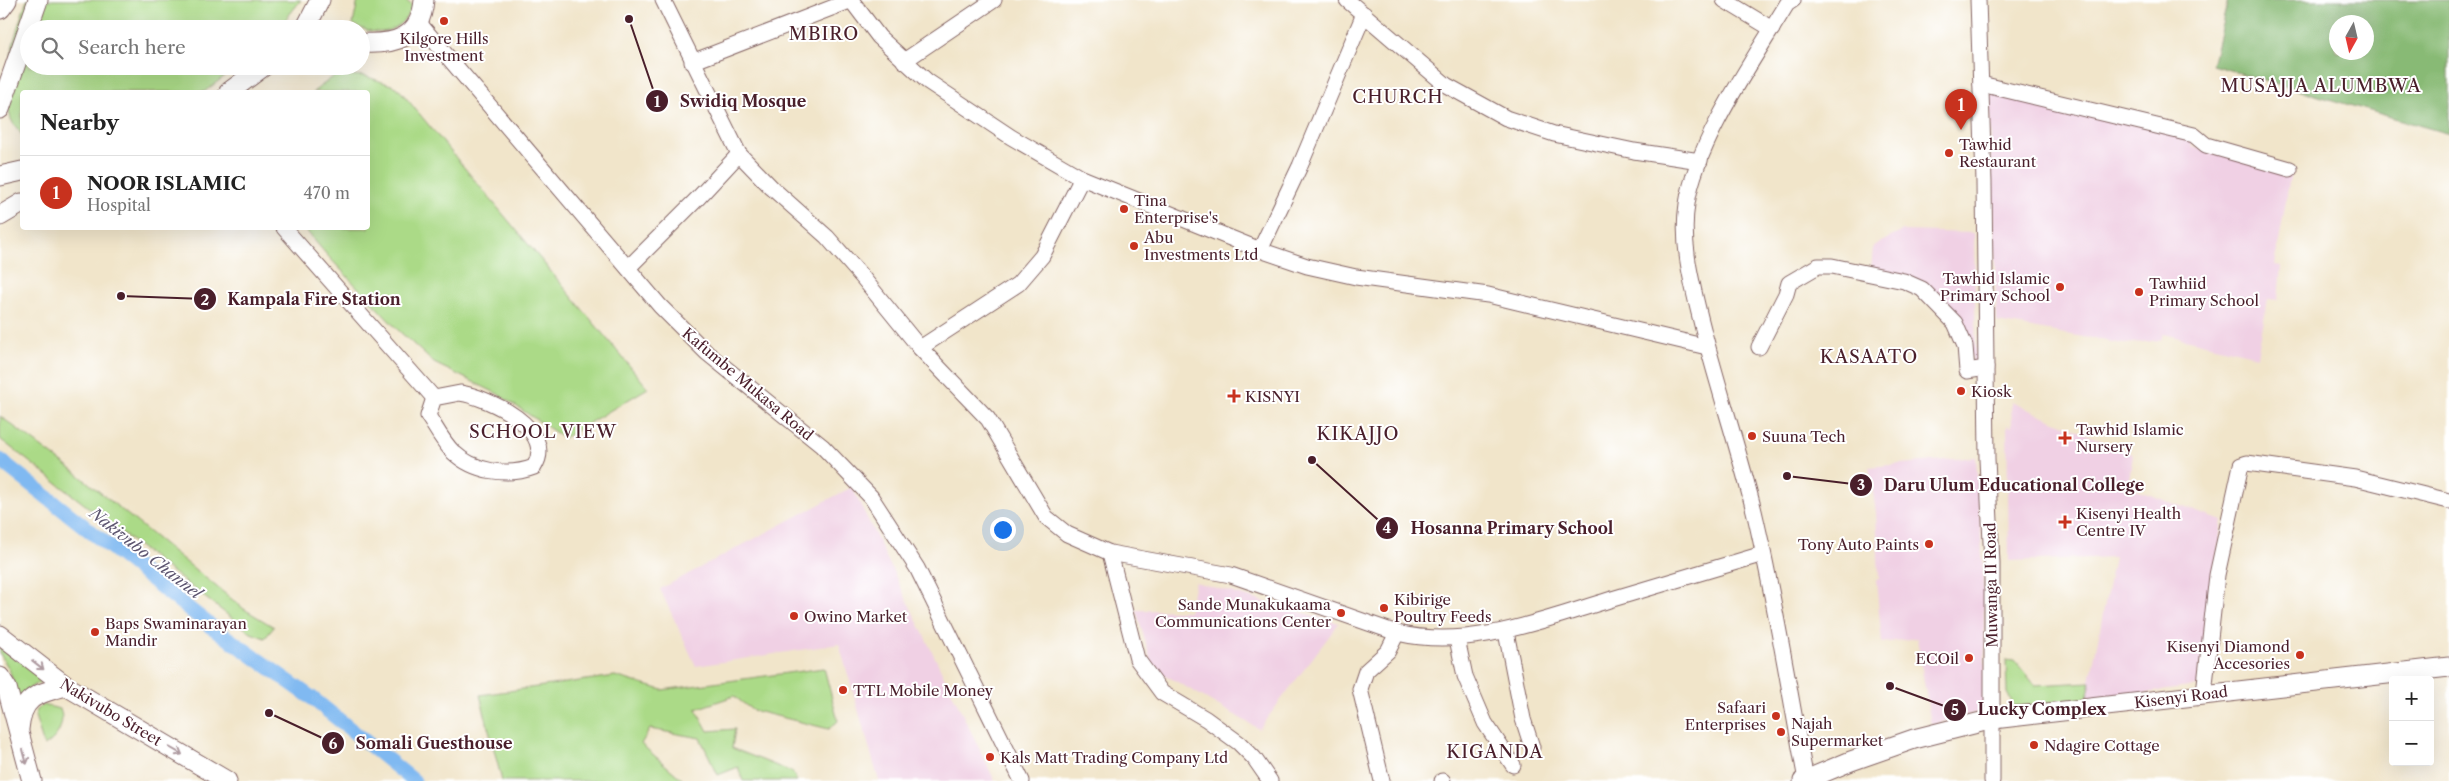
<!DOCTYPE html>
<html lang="en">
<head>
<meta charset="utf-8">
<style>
	:root { --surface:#fff; --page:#f6f6f6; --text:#222; --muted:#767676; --line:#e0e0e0; --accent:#c8321e }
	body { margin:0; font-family:"Libre Caslon Text",serif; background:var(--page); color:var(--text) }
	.controls { position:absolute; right:15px; bottom:15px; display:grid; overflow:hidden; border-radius:5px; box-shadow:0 5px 20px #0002 }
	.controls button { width:45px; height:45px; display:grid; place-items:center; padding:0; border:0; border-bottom:1px solid var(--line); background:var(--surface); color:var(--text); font:25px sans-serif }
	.compass { position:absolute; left:2329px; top:15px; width:45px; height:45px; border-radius:50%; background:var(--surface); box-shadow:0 5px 20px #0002; rotate:188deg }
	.you { position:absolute; left:1002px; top:529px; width:18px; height:18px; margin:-12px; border:4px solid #fff; border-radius:50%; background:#1a73e8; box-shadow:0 0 0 8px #1a73e833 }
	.badge { display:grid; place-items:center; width:32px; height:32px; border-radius:50%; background:var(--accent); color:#fff; font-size:16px; font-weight:700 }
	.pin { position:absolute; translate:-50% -41px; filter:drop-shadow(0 1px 2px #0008) }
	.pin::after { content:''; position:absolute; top:26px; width:18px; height:15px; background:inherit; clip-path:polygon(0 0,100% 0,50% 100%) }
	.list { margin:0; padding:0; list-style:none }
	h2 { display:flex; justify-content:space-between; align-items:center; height:65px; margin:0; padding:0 20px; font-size:21px }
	h2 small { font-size:16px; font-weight:400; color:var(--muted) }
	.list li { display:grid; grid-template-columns:32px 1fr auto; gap:15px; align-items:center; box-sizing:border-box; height:75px; padding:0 20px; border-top:1px solid var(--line) }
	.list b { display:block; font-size:19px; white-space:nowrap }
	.list p { margin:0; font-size:16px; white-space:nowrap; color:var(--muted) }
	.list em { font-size:16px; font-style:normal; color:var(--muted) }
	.icon { flex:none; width:28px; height:28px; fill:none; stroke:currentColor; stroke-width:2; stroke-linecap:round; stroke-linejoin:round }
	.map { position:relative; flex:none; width:2449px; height:781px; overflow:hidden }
	.search { position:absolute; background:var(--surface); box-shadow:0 5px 20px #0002; left:20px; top:20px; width:350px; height:55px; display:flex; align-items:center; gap:12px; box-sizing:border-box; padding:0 18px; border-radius:28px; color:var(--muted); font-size:19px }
	.panel { position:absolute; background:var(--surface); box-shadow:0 5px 20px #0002; left:20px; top:90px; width:350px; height:140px; border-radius:5px }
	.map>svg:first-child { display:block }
	.built { fill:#f0d0e4 }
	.green { fill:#abda87; stroke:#7a7c59 }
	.forest { fill:#88ba74; stroke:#696c50; fill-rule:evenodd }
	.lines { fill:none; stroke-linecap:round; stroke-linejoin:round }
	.canal { stroke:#80b9f1; stroke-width:15 }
	.minor-casing { stroke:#846463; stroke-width:17 }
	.major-casing { stroke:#846463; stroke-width:21 }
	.highway-casing { stroke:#846463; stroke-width:23 }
	.minor { stroke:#fff; stroke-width:15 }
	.major { stroke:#fff; stroke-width:19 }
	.highway { stroke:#fff; stroke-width:21 }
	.oneway { stroke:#ae9aa0 }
	.poi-dot { fill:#c8321e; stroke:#fff; stroke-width:2 }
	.labels { text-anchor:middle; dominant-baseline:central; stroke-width:4; stroke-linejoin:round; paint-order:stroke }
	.poi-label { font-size:15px; fill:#4a1f2b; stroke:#fff; text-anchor:start }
	.street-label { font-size:15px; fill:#4a1f2b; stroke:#fff }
	.water-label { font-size:16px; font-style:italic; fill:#5d5570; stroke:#fff }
	.quarter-label { font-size:18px; letter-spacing:1px; fill:#4a1f2b; stroke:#fff }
	.leader { fill:none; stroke:#4a1f2b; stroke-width:2 }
	.callout-dot { fill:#4a1f2b; stroke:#fff; stroke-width:2 }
	.mark-label { font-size:15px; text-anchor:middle; font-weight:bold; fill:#fff }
	.callout-label { font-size:16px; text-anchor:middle; font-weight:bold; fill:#4a1f2b; stroke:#fff; stroke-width:4; stroke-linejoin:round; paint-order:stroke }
</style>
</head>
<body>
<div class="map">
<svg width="2449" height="781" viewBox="0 0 2449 781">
	<rect width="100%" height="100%" fill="#fff"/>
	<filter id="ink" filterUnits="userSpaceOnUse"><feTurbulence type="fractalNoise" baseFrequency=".02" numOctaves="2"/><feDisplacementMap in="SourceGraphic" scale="10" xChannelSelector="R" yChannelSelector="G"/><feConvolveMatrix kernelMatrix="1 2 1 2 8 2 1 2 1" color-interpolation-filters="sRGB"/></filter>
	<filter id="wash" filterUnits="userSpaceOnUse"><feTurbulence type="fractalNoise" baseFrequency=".0096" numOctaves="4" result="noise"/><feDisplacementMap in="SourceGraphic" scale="20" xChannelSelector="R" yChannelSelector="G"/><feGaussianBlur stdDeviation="1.12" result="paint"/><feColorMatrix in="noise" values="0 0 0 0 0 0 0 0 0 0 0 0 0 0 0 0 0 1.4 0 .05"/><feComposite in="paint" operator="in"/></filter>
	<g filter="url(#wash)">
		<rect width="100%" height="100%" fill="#f1e5ca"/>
		<g class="built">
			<path d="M 1989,90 L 2192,138 L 2192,147 L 2291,171 L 2275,265 L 2281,266 L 2278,300 L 2268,299 L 2257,356 L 2163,334 L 2161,340 L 2124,344 L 1997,322 Z"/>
			<path d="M 1903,231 L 1974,233 L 1976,370 L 1967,345 L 1932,294 L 1871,272 L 1873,246 Z"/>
			<path d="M 2011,402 L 2133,454 L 2128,487 L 2222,521 L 2197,686 L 2086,701 L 2114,557 L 2009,561 L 2007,425 L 2012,427 Z"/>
			<path d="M 1976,457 L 1983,570 L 1986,710 L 1931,725 L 1917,638 L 1882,643 L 1876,580 L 1879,579 L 1876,512 L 1869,467 Z"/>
			<path d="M 852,487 L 995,781 L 879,781 L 839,644 L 696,666 L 660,589 Z"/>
			<path d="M 1195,582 L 1339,623 L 1259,729 L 1153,668 L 1136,610 L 1189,611 Z"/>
		</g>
		<g class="green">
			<path d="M 27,0 L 301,0 L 278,29 L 29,29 L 29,66 L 238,66 L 204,92 L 22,92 L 22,135 C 19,130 13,125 11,119 C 0,82 14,35 27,0 Z"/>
			<path d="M 358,0 L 405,0 L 413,6 C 400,33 379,39 353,24 Z"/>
			<path d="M 337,74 L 365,76 L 397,87 L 648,388 L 564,438 L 498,394 L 434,363 L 398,330 L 327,255 L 304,228 L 368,228 L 368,92 L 313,92 Z"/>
			<path d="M 0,416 L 75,472 L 244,609 L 274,627 L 265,638 L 251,633 L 0,439 Z"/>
			<path d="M 0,647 L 47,679 L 31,687 L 19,699 L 9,669 L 0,654 Z"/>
			<path d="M 2006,660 L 2015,661 L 2035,685 L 2091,682 L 2086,701 L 2014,706 L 2007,693 Z"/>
			<path d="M 824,668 L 838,721 L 829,729 L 752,710 L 734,696 L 696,709 L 708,731 L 735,729 L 732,748 L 792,772 L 797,781 L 743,781 L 738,767 L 718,775 L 700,738 L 650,729 L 641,744 L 684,781 L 502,781 L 480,695 L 615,676 L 662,690 Z"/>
			<path d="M 43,705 L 60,709 C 66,723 57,739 44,746 L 35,716 L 37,710 Z"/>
		</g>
		<path class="forest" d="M 2228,0 L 2449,0 L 2449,134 L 2212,65 ZM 2336,22 L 2366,22 L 2366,52 L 2336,52 Z"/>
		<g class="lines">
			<path class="canal" d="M 0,460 L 212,627 L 312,698 L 414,781"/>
		</g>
	</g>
	<g filter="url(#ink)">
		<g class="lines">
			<defs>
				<g id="minor">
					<path d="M 663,0 L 739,154 L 772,188 L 827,237 L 863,278 L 920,348 L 988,419 L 1046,517 L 1067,534 L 1110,553 L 1231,575 L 1397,633 C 1469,650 1540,621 1609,600 C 1660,585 1711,570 1763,554"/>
					<path d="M 851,0 L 879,37 L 927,81 L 1011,137 L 1082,178 L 1260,250 L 1307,266 L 1356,277 L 1488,295 L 1707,347"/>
					<path d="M 1347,0 L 1446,85 L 1506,118 L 1554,134 L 1634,151 L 1700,161"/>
					<path d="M 1724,0 L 1772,29"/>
					<path d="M 1793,0 L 1787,4 C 1754,59 1696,142 1687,204 C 1681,242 1691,280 1700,317 C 1716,382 1738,446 1754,511 C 1775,599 1789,690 1806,780"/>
					<path d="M 1978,0 L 1984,182 L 1987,459 L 1992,563 L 1992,781"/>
					<path d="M 419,23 L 660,306 L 707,353 L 822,446 L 871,497 L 917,568 L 1022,781"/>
					<path d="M 904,61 L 994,0"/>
					<path d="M 692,62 L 852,0"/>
					<path d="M 1981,84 L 2194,135 L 2206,145 L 2290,169"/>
					<path d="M 284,228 L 434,398"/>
					<path d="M 1260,250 L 1300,166 L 1364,14"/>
					<path d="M 628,268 L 699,197 L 739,154"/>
					<path d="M 1759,347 L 1786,294 L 1789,283 L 1818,266 L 1832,266 L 1904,281 L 1922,289 L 1955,323 L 1965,346 L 1967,371 L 1986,368"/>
					<path d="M 920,348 L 1018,284 L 1042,256 L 1082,178"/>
					<path d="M 460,393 C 488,397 558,430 534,467 C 508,477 474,472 453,452 C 443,442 436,428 428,416 L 434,398 Z"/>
					<path d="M 1110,553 L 1137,659 L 1162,693 L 1206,719 L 1239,743 L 1254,758 L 1270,781"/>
					<path d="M 1506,632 L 1523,719 L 1532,747"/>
					<path d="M 1457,639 L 1465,676 L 1485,723 L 1513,765"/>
					<path d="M 2204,693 L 2217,575 L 2241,465 L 2247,463 L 2355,478 L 2449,501"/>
					<path d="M 1382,781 L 1360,689 L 1366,671 L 1388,651 L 1397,633"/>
					<path d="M 1442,781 L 1443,781"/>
				</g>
				<g id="major">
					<path d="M 305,29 L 320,0"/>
					<path d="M 361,43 C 395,45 421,38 424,0"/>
					<path d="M 229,92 L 264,66"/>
					<path d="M 0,109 L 38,0"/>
					<path d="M 0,176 L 22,171"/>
					<path d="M 0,216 L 22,203"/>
					<path d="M 0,635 L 66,686 L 227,781"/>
					<path d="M 0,677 L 7,688 L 32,781"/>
					<path d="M 19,729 C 22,696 37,694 66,686"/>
					<path d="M 1803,781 L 1851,761 L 1914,739 L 1993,719 L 2449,667"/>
				</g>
				<path id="highway" d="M 0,8 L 6,0"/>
			</defs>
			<use href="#minor" class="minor-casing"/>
			<use href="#major" class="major-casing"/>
			<use href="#highway" class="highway-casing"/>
			<use href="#minor" class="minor"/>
			<use href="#major" class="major"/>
			<use href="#highway" class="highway"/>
		</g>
		<defs><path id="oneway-shaft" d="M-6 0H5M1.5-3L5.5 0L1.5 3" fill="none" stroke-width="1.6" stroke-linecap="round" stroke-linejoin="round" transform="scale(1.25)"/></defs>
		<g class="oneway">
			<use href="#oneway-shaft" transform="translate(38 665) rotate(38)"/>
			<use href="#oneway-shaft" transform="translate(176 751) rotate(30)"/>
			<use href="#oneway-shaft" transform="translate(25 757) rotate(75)"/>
		</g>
	</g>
	<g class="poi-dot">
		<circle cx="444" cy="21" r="5"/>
		<circle cx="1949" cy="153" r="5"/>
		<circle cx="1124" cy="209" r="5"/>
		<circle cx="1134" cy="246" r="5"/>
		<circle cx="2060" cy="287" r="5"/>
		<circle cx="2139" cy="292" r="5"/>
		<circle cx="1961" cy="391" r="5"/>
		<path d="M1231.5 388.5h5v5h5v5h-5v5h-5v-5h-5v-5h5z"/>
		<circle cx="1752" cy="436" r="5"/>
		<path d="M2062.5 430.5h5v5h5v5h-5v5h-5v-5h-5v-5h5z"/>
		<path d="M2062.5 514.5h5v5h5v5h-5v5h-5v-5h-5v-5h5z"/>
		<circle cx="1929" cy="544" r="5"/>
		<circle cx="1384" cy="608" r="5"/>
		<circle cx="1341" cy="613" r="5"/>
		<circle cx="794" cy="616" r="5"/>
		<circle cx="95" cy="632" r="5"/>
		<circle cx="2300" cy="655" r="5"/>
		<circle cx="1969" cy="658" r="5"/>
		<circle cx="843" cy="690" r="5"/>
		<circle cx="1776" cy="716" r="5"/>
		<circle cx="1781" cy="732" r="5"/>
		<circle cx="2034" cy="745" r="5"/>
		<circle cx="990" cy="757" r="5"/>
	</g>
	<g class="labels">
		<g class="poi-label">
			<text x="444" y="38" text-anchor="middle">Kilgore Hills<tspan x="444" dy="17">Investment</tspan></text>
			<text x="1959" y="144">Tawhid<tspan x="1959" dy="17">Restaurant</tspan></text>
			<text x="1134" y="200">Tina<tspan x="1134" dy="17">Enterprise's</tspan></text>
			<text x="1144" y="237">Abu<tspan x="1144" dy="17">Investments Ltd</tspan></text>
			<text x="2050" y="278" text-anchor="end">Tawhid Islamic<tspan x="2050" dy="17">Primary School</tspan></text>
			<text x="2149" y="283">Tawhiid<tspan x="2149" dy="17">Primary School</tspan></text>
			<text x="1971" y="391">Kiosk</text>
			<text x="1245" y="396">KISNYI</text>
			<text x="2076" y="429">Tawhid Islamic<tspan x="2076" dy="17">Nursery</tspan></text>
			<text x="1762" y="436">Suuna Tech</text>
			<text x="2076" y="513">Kisenyi Health<tspan x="2076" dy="17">Centre IV</tspan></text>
			<text x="1919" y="544" text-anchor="end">Tony Auto Paints</text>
			<text x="1394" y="599">Kibirige<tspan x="1394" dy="17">Poultry Feeds</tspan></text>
			<text x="1331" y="604" text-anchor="end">Sande Munakukaama<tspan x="1331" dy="17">Communications Center</tspan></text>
			<text x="804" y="616">Owino Market</text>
			<text x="105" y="623">Baps Swaminarayan<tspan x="105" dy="17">Mandir</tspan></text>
			<text x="2290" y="646" text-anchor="end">Kisenyi Diamond<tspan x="2290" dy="17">Accesories</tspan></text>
			<text x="1959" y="658" text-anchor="end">ECOil</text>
			<text x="853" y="690">TTL Mobile Money</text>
			<text x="1766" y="707" text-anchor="end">Safaari<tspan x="1766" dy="17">Enterprises</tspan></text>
			<text x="1791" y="723">Najah<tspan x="1791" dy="17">Supermarket</tspan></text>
			<text x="2044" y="745">Ndagire Cottage</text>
			<text x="1000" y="757">Kals Matt Trading Company Ltd</text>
		</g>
		<g class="street-label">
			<text transform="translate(748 384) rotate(40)">Kafumbe Mukasa Road</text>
			<text transform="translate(1991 585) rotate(-91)">Muwanga II Road</text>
			<text transform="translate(2181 697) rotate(-7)">Kisenyi Road</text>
			<text transform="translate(111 712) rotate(31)">Nakivubo Street</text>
		</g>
		<g class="water-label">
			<text transform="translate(146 553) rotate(38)">Nakivubo Channel</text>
		</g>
		<g class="quarter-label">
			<text x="824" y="34">MBIRO</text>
			<text x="2321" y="86">MUSAJJA ALUMBWA</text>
			<text x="1398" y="97">CHURCH</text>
			<text x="1869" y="357">KASAATO</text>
			<text x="543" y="432">SCHOOL VIEW</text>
			<text x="1358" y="434">KIKAJJO</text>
			<text x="1495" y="752">KIGANDA</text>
		</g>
	</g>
	<path class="leader" d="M629 19L657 101M121 296L205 299M1787 476L1861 485M1312 460L1387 528M1890 686L1955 710M269 713L333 743"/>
	<g class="callout-dot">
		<circle cx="629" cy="19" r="5"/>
		<circle cx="121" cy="296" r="5"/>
		<circle cx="1787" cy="476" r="5"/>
		<circle cx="1312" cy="460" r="5"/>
		<circle cx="1890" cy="686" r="5"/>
		<circle cx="269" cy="713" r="5"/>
		<circle cx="657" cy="101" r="12"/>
		<circle cx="205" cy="299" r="12"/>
		<circle cx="1861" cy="485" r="12"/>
		<circle cx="1387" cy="528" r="12"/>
		<circle cx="1955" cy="710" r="12"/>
		<circle cx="333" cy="743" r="12"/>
	</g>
	<g class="mark-label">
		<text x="657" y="107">1</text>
		<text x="205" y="305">2</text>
		<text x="1861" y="490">3</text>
		<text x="1387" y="533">4</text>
		<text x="1955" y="715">5</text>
		<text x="333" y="749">6</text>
	</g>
	<g class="callout-label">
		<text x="743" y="107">Swidiq Mosque</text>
		<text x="314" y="305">Kampala Fire Station</text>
		<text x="2014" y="491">Daru Ulum Educational College</text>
		<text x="1512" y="534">Hosanna Primary School</text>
		<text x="2042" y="715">Lucky Complex</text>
		<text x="434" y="749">Somali Guesthouse</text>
	</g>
</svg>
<div class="controls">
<button>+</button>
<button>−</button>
</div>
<svg class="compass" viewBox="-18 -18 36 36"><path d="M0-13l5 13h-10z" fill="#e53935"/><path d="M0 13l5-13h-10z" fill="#767676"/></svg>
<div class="you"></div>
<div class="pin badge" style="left:1961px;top:130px">1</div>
<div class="search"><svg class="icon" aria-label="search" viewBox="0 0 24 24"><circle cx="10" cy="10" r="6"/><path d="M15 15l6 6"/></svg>Search here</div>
<section class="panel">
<h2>Nearby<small></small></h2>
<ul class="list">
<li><span class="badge">1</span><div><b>NOOR ISLAMIC</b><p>Hospital</p></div><em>470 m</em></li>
</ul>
</section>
</div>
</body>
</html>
